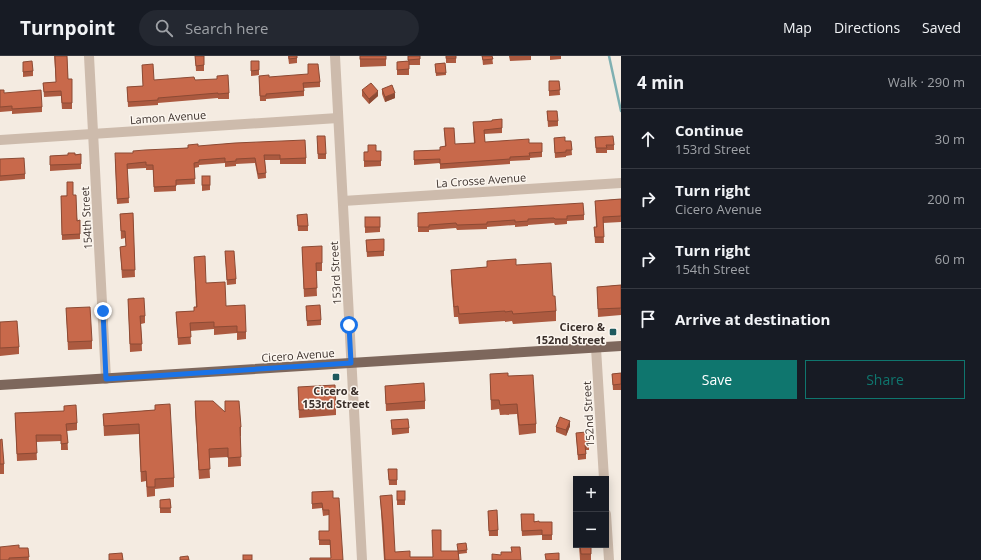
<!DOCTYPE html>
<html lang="en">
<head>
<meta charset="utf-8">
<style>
	:root { --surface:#171b24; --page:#242831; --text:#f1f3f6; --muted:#9ea1a6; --line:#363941; --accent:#0f766e }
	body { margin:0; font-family:"Open Sans",sans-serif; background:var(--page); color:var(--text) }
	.controls { position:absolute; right:12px; bottom:12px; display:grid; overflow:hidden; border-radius:0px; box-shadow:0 2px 10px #0003 }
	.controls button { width:36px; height:36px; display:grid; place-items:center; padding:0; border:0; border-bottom:1px solid var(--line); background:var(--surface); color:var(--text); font:20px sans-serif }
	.stop { position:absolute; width:12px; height:12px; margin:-9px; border:3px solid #1a73e8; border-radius:50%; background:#fff }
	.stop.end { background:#1a73e8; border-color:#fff; box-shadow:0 1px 4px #0008 }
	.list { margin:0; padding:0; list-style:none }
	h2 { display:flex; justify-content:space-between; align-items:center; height:52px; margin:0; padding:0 16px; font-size:17px }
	h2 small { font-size:13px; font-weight:400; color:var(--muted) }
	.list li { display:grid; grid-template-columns:26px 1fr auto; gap:12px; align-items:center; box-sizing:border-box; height:60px; padding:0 16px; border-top:1px solid var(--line) }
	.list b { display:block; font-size:15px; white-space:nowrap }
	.list p { margin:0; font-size:13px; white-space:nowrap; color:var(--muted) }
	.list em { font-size:13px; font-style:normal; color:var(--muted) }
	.actions { display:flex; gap:8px; padding:12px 16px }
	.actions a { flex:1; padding:9px 0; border:1px solid var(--accent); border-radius:0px; text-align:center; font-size:14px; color:var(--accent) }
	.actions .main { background:var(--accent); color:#fff }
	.icon { flex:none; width:22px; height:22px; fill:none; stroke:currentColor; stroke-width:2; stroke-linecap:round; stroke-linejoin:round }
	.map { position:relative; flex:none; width:621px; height:504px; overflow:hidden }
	header { display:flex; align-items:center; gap:24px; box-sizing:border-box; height:56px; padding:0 20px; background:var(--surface); border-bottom:1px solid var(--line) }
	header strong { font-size:19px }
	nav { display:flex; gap:22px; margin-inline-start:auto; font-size:14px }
	.search { width:280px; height:36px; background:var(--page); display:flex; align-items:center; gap:10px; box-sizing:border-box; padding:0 14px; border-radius:22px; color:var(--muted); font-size:15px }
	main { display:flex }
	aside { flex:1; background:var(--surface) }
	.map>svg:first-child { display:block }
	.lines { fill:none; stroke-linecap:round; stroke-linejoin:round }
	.stream { stroke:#7fb0b2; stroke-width:2.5 }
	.minor { stroke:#cdbbac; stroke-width:10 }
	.major { stroke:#7d675c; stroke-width:10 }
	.wall { fill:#ac5a40 }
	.shaded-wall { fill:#8c4a34 }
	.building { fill:#c8694b; stroke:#8c4a34 }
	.route { stroke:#1a73e8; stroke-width:5 }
	.poi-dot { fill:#1f5a5e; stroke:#fbf5ee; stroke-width:1.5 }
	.labels { text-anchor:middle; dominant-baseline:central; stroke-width:3; stroke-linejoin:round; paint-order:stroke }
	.street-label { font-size:11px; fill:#3b302b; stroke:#fbf5ee }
	.poi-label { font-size:11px; font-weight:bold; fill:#3b302b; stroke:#fbf5ee; text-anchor:end }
</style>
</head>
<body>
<header>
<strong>Turnpoint</strong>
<div class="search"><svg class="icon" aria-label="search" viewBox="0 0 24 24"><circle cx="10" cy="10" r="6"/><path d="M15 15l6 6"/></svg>Search here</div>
<nav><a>Map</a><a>Directions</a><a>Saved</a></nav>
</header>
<main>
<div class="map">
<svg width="621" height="504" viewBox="0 0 621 504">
	<rect width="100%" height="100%" fill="#f4ebe1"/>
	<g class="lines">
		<path class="stream" d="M 609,0 L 621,55"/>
		<g class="minor">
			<path d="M 89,0 L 106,323"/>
			<path d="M 335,0 L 362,504"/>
			<path d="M 0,84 L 338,62"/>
			<path d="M 343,145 L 621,127"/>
			<path d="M 596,292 L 604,423"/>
			<path d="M 606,458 L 609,504"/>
		</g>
		<path class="major" d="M 0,329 L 621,290"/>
	</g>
	<g class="wall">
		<path d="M 54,0 L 67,0 L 68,23 L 72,23 L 72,53 L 62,53 L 61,40 L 44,41 L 43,27 L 56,26 Z"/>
		<path d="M 195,0 L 204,9 L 204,15 L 196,15 Z"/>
		<path d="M 288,0 L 297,0 L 297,7 L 289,8 Z"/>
		<path d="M 360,0 L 386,0 L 386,10 L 360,11 Z"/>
		<path d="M 408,0 L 420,0 L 420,9 L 409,9 L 409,19 L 397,19 L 397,6 L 408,5 Z"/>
		<rect x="446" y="0" width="10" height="7"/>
		<path d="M 482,0 L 492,0 L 493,8 L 483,9 Z"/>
		<path d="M 509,0 L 531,0 L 531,4 L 510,5 Z"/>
		<path d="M 550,0 L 561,0 L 561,3 L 550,4 Z"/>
		<path d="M 251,5 L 259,5 L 259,19 L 251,20 Z"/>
		<path d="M 23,6 L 33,15 L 33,20 L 23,21 Z"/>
		<path d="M 445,7 L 446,19 L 436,20 L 435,8 Z"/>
		<path d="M 142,9 L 154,24 L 195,24 L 229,37 L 229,43 L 218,43 L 218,42 L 158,47 L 158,49 L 128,51 L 127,31 L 143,30 Z"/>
		<path d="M 259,20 L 320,26 L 320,31 L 304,32 L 304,40 L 266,43 L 266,45 L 260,45 Z"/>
		<path d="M 549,25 L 559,25 L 560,39 L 549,40 Z"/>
		<path d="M 382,33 L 395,42 L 385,46 L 382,38 Z"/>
		<path d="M 0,34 L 4,37 L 42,51 L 42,56 L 12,58 L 12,55 L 0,56 Z"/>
		<path d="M 362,34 L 378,40 L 369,48 L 362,40 Z"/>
		<path d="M 547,55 L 558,65 L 558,70 L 548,71 Z"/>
		<path d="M 502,63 L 502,77 L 484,78 L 485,86 L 529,87 L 542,87 L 542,101 L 530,102 L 530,104 L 510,105 L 510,108 L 440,113 L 440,107 L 414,109 L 414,95 L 440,94 L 445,90 L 444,72 L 455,88 L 474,87 L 473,71 L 492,65 Z"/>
		<path d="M 595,81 L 614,89 L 614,94 L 607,94 L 607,97 L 596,97 Z"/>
		<path d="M 554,82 L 565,85 L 571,85 L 572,99 L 566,100 L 566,101 L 555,102 Z"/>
		<path d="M 317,85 L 326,98 L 326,103 L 318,103 Z"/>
		<path d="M 235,87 L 306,102 L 306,108 L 280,108 L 280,104 L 265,104 L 266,122 L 258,123 L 255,107 L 236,108 L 236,110 L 225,111 L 225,107 L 199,109 L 199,111 L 194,112 L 195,128 L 176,129 L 176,135 L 154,136 L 153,114 L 146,114 L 146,112 L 127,113 L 129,147 L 117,148 L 115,103 L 133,97 Z"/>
		<path d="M 376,95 L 381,95 L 381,110 L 364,111 L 364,96 Z"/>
		<path d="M 81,98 L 81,113 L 50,115 L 50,100 Z"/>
		<path d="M 0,103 L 25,118 L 25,123 L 0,125 Z"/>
		<path d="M 202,120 L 210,129 L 210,134 L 202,135 Z"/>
		<path d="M 73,139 L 80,178 L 80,183 L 62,184 L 61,140 Z"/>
		<path d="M 621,143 L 621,166 L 603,167 L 604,187 L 595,187 L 594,171 L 596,171 L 595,145 Z"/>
		<path d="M 133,157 L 135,221 L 122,222 L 120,191 L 126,190 L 125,182 L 121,183 L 120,158 Z"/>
		<path d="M 418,157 L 584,159 L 584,164 L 567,165 L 567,168 L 555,169 L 554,167 L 528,169 L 528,170 L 515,171 L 515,169 L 487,171 L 487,173 L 457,174 L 456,172 L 429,174 L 429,176 L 418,176 Z"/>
		<path d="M 297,159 L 308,170 L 308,175 L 298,175 Z"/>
		<path d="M 365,161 L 380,161 L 380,176 L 365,177 Z"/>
		<path d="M 366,184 L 384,195 L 384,200 L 367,201 Z"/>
		<path d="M 302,191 L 322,207 L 322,215 L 316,215 L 317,240 L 304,241 Z"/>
		<path d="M 225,195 L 236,223 L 236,228 L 227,229 Z"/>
		<path d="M 194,201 L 206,227 L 246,276 L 246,283 L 237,284 L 237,277 L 214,279 L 214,273 L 190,275 L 191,288 L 178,289 L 176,256 L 194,255 L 196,251 Z"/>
		<path d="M 487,205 L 516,209 L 553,240 L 556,255 L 556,265 L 513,268 L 512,265 L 505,266 L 505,265 L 459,268 L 458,261 L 454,261 L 451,224 L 451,214 L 487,211 Z"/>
		<path d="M 621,229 L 621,259 L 598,261 L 597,231 Z"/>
		<path d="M 128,243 L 145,260 L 145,267 L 141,268 L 142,295 L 130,296 Z"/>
		<path d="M 306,250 L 321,264 L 321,269 L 307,270 Z"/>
		<path d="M 66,252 L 92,285 L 92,293 L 68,294 Z"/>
		<path d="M 0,266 L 19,291 L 19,298 L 0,300 Z"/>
		<path d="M 621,317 L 621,334 L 613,334 L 612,318 Z"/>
		<path d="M 490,318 L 508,320 L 536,368 L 536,377 L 519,379 L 517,358 L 500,359 L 499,353 L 491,354 Z"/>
		<path d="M 385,330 L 425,345 L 425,353 L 386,355 Z"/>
		<path d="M 298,331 L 336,352 L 336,359 L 299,362 Z"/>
		<path d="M 195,345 L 225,356 L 225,345 L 241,371 L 241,380 L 240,380 L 241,410 L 228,411 L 228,401 L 209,402 L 210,422 L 199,423 L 195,355 Z"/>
		<path d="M 64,350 L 77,367 L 77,374 L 67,375 L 68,394 L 61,394 L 61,385 L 36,386 L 37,404 L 17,405 L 15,357 L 64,355 Z"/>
		<path d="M 155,354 L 174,422 L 174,431 L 155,433 L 155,440 L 147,441 L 146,425 L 141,426 L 139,378 L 104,380 L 103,358 Z"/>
		<path d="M 391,364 L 409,372 L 409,377 L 392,379 Z"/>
		<path d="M 570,370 L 566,380 L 556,376 L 556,371 Z"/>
		<path d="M 576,377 L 586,381 L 589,389 L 589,394 L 586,394 L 586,403 L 578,404 Z"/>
		<path d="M 0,384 L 4,408 L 4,418 L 0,418 Z"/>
		<path d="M 388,413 L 397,413 L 397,429 L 389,429 Z"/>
		<rect x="397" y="435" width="8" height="14"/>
		<path d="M 312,436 L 333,442 L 343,504 L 331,502 L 330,489 L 319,489 L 319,475 L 329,475 L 329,459 L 323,460 L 322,452 L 312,453 Z"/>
		<path d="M 380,440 L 395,496 L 410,501 L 433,501 L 441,495 L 458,495 L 466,487 L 467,497 L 459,498 L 459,504 L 384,504 Z"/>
		<path d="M 170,443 L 171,457 L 160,457 L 160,444 Z"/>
		<path d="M 488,455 L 498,474 L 498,480 L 489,480 Z"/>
		<path d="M 521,463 L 539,466 L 552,466 L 552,484 L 542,484 L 542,479 L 522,480 Z"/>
		<path d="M 579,489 L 591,489 L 591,504 L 580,504 Z"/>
		<path d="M 19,492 L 28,492 L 29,504 L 0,504 Z"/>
	</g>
	<g class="shaded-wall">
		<path d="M 378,35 L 378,40 L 369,48 L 369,43 Z"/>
		<path d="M 395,37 L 395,42 L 385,46 L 385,41 Z"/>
		<path d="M 570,365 L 570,370 L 566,380 L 566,374 Z"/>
	</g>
	<g class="building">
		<path d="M 55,0 L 67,0 L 68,23 L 72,23 L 72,47 L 62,47 L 61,35 L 44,36 L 43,27 L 56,26 Z"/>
		<path d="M 195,0 L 204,0 L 204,9 L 196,10 Z"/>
		<path d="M 289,0 L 297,0 L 297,2 L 289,3 Z"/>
		<rect x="360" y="0" width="26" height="3"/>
		<path d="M 408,0 L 420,0 L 420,3 L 408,4 Z"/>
		<rect x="446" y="0" width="10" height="2"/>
		<path d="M 482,0 L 492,0 L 493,3 L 483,4 Z"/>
		<path d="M 32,5 L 33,15 L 23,16 L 23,6 Z"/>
		<path d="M 251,5 L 259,5 L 259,14 L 251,15 Z"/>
		<path d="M 409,5 L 409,13 L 397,14 L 397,6 Z"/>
		<path d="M 445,7 L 446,17 L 436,17 L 435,8 Z"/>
		<path d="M 153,8 L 154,24 L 194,21 L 195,24 L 217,23 L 217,20 L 228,19 L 229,37 L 218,38 L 218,37 L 158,42 L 158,44 L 128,46 L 127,31 L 143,30 L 142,9 Z"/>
		<path d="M 308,8 L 318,8 L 320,26 L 303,27 L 304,35 L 266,38 L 266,40 L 260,40 L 259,20 L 269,19 L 269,21 L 308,18 Z"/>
		<path d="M 549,25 L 559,25 L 560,34 L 549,35 Z"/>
		<path d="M 371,27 L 378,35 L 369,43 L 362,34 Z"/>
		<path d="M 392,29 L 395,37 L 385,41 L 382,33 Z"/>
		<path d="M 0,34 L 4,34 L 4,37 L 41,34 L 42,51 L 12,53 L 12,50 L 0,51 Z"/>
		<path d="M 547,55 L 557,55 L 558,65 L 548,65 Z"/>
		<path d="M 502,63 L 502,72 L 484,74 L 485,86 L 529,83 L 529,87 L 542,87 L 542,96 L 529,97 L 530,100 L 510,101 L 510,103 L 440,108 L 440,103 L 414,104 L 414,95 L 440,94 L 440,91 L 446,90 L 444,72 L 454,72 L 455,88 L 475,87 L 473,66 L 492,65 L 492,64 Z"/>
		<path d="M 317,80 L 325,80 L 326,98 L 318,98 Z"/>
		<path d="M 613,80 L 614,89 L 606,89 L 607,92 L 596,92 L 595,81 Z"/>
		<path d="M 565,81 L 565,85 L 571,85 L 572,94 L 566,94 L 566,96 L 555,97 L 554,82 Z"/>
		<path d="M 305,84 L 306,102 L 280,103 L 280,99 L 264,99 L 266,117 L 258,118 L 255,102 L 236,103 L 236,105 L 225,106 L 225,102 L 199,104 L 199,106 L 194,107 L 195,123 L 176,124 L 176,130 L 154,131 L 153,109 L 146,109 L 146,106 L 127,108 L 129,142 L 117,143 L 115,97 L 133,97 L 133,95 L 145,94 L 188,92 L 188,89 L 198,88 L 198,90 L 235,87 Z"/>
		<path d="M 368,89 L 376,89 L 376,95 L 381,95 L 381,105 L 364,105 L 364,96 L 368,96 Z"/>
		<path d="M 68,97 L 75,97 L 75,99 L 81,98 L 81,108 L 50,109 L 50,100 L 68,99 Z"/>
		<path d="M 24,102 L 25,118 L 0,120 L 0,103 Z"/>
		<rect x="202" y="120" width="8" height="9"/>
		<path d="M 67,126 L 73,126 L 73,139 L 76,139 L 77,165 L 80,164 L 80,178 L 62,179 L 61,140 L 67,140 Z"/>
		<path d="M 621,143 L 621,160 L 603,161 L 604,181 L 595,181 L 594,171 L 597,171 L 595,145 Z"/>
		<path d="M 583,147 L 584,159 L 567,160 L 567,163 L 555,163 L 554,162 L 528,163 L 528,165 L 515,166 L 515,164 L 487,166 L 487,168 L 457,169 L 456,167 L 429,169 L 429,171 L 418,171 L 418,157 Z"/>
		<path d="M 133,157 L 135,214 L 122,214 L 120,191 L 126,190 L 125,175 L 121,175 L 120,158 Z"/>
		<path d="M 307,158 L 308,170 L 298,170 L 297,159 Z"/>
		<rect x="365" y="161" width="15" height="10"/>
		<path d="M 384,183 L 384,195 L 367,196 L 366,184 Z"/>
		<path d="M 322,190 L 322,207 L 316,207 L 317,232 L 304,233 L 302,191 Z"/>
		<path d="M 225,195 L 234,195 L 236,223 L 227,224 Z"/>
		<path d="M 205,200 L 206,227 L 225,226 L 226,250 L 245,249 L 246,276 L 237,276 L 237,270 L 214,271 L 214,266 L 190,267 L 191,281 L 178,282 L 176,256 L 194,255 L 194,251 L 197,251 L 194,201 Z"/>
		<path d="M 516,203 L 516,209 L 551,207 L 553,240 L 555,240 L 556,255 L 513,258 L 512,255 L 505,256 L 505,255 L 459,258 L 458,250 L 454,251 L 451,214 L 487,211 L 487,205 Z"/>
		<path d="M 621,229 L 621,252 L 598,253 L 597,231 Z"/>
		<path d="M 144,242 L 145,260 L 140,260 L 142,288 L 130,288 L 128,243 Z"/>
		<path d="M 320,249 L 321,264 L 307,265 L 306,250 Z"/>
		<path d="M 90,251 L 92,285 L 68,286 L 66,252 Z"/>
		<path d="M 17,265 L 19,291 L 0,292 L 0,266 Z"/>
		<path d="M 508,317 L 508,320 L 533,319 L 536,368 L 519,369 L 517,348 L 500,349 L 499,344 L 491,344 L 490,318 Z"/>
		<path d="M 621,317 L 621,328 L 613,329 L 612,318 Z"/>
		<path d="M 424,327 L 425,345 L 386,348 L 385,330 Z"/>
		<path d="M 335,329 L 336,352 L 299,354 L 298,331 Z"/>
		<path d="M 195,345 L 213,345 L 225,356 L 225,345 L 239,345 L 241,371 L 240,371 L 241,401 L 228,402 L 228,392 L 209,393 L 210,413 L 199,414 Z"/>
		<path d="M 170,348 L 174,422 L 155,423 L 155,431 L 147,431 L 146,415 L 141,416 L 139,368 L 104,370 L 103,358 L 155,354 L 155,349 Z"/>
		<path d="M 76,349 L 77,367 L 66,368 L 68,387 L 61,388 L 61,379 L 36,379 L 37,397 L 17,398 L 15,357 L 64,355 L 64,350 Z"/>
		<path d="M 560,361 L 570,365 L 566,374 L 556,371 Z"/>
		<path d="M 408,363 L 409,372 L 392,373 L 391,364 Z"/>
		<path d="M 586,376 L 586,381 L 588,381 L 589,389 L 585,389 L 586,398 L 578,399 L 576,377 Z"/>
		<path d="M 2,383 L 4,408 L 0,408 L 0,384 Z"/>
		<path d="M 388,413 L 397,413 L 397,424 L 389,424 Z"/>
		<path d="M 575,422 L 585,422 L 585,423 L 576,423 L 576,437 L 575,437 Z"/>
		<path d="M 333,435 L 333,442 L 339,442 L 343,504 L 310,504 L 310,502 L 331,502 L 330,484 L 319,484 L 319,475 L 329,475 L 329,454 L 323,454 L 322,447 L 312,448 L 312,436 Z"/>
		<rect x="397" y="435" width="8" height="9"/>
		<path d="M 392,439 L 395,496 L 410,495 L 410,501 L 433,501 L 432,474 L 441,474 L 441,495 L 458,495 L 459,504 L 385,504 L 383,469 L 380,440 Z"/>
		<path d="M 170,443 L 171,452 L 160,452 L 160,444 Z"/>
		<path d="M 497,454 L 498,474 L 489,475 L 488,455 Z"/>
		<path d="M 521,458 L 534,458 L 534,466 L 539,465 L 539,466 L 552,466 L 552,479 L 542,479 L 542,474 L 522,475 Z"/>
		<path d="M 466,487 L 467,494 L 458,495 L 457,488 Z"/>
		<path d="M 19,489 L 19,492 L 28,492 L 29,501 L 9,502 L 9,504 L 0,504 L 0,491 Z"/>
		<path d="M 580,489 L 591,489 L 591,498 L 581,498 Z"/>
		<path d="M 511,491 L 520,491 L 521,504 L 492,504 L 492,498 L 501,499 L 501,496 L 512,496 Z"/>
		<path d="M 122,497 L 123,504 L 109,504 L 109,498 Z"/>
		<path d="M 559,497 L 559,504 L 546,504 L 545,498 Z"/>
		<rect x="243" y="499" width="9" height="5"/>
		<path d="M 188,500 L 189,504 L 180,504 L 180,501 Z"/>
	</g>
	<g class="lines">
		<path class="route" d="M 103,255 L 106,323 L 351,307 L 349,269"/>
	</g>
	<g class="poi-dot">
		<rect x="609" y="272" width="8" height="8" rx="2"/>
		<rect x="332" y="317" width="8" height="8" rx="2"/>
	</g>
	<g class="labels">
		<g class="street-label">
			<text transform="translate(168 61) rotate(-4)">Lamon Avenue</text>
			<text transform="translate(481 124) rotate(-4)">La Crosse Avenue</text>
			<text transform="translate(86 162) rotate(-93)">154th Street</text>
			<text transform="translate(335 217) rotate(-93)">153rd Street</text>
			<text transform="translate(298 299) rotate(-4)">Cicero Avenue</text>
			<text transform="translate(588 358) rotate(-93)">152nd Street</text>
		</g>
		<g class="poi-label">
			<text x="605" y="270">Cicero &amp;<tspan x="605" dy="13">152nd Street</tspan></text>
			<text x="336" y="334" text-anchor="middle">Cicero &amp;<tspan x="336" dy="13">153rd Street</tspan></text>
		</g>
	</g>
</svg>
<div class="controls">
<button>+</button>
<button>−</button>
</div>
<div class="stop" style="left:349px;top:269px"></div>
<div class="stop end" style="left:103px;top:255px"></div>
</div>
<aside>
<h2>4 min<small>Walk · 290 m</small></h2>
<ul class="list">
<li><svg class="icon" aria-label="ahead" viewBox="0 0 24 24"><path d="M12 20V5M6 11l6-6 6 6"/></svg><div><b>Continue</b><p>153rd Street</p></div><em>30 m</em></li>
<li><svg class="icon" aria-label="right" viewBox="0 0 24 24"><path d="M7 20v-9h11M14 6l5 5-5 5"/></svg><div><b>Turn right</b><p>Cicero Avenue</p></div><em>200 m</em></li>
<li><svg class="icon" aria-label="right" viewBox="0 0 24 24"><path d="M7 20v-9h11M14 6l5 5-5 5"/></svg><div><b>Turn right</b><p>154th Street</p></div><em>60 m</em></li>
<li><svg class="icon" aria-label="arrive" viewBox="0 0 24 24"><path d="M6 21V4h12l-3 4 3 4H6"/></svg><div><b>Arrive at destination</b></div></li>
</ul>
<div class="actions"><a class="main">Save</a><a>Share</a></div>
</aside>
</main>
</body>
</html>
